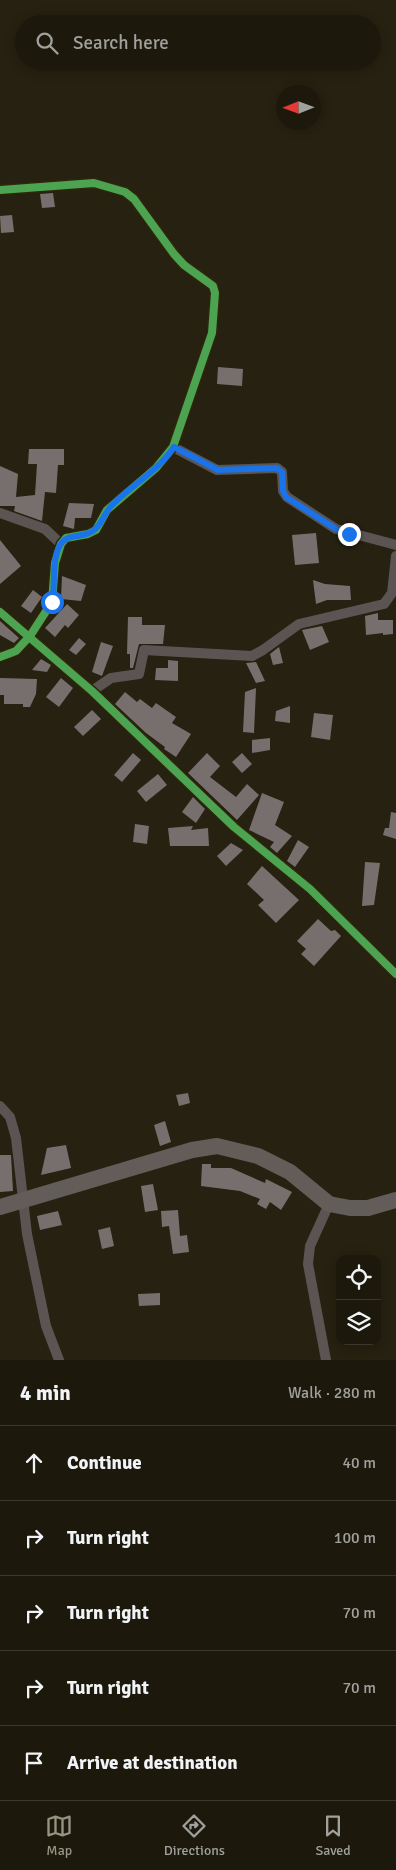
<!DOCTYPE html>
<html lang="en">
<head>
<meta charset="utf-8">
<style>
	:root { --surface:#1c190c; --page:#252215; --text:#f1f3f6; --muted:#a0a09d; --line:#3a382d; --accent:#989483 }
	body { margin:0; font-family:Signika,sans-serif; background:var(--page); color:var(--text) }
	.controls { position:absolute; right:15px; bottom:15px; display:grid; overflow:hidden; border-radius:10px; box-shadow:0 2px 12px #0003 }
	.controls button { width:45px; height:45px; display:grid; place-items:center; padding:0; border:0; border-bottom:1px solid var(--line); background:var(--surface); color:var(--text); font:25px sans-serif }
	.compass { position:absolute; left:276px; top:85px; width:45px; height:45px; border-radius:50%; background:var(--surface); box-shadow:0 2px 12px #0003; rotate:269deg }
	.stop { position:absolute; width:15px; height:15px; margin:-11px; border:4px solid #1a73e8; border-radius:50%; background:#fff }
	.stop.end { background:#1a73e8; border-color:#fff; box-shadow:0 1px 5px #0008 }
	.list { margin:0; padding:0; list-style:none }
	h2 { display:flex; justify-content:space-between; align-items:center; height:65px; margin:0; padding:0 20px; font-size:21px }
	h2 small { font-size:16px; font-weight:400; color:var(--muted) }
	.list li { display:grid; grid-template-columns:32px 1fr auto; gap:15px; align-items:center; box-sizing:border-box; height:75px; padding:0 20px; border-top:1px solid var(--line) }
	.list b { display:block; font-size:19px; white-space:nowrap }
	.list em { font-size:16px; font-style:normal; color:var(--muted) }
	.icon { flex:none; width:28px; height:28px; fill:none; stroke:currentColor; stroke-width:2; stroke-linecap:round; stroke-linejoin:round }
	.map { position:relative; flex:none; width:396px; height:1360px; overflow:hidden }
	.search { position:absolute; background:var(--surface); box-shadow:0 2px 12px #0003; left:15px; right:15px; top:15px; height:55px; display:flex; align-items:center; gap:12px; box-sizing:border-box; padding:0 18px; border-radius:28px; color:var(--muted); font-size:19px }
	.sheet { height:440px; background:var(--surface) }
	nav { display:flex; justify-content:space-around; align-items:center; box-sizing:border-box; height:70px; border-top:1px solid var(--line); background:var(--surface); font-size:14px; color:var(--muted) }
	nav a { display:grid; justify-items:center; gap:2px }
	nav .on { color:var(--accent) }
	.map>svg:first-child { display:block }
	.building { fill:#776f6e }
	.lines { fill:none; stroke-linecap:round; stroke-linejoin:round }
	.minor { stroke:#5a5553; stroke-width:10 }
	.primary { stroke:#635d59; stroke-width:16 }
	.cycleway-casing { stroke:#2e2608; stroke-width:11 }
	.cycleway { stroke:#4ca352; stroke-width:8 }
	.route { stroke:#1a73e8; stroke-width:6 }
</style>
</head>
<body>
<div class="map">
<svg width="396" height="1360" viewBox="0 0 396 1360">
	<rect width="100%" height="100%" fill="#262110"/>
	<g class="building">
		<path d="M 53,193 L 55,207 L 42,208 L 40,194 Z"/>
		<path d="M 12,215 L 14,232 L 1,233 L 0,216 Z"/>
		<path d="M 218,367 L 243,369 L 242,386 L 217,384 Z"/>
		<path d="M 29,449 L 64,449 L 64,465 L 58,465 L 56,493 L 45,492 L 42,521 L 14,511 L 15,506 L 0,506 L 0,466 L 18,474 L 16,497 L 35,495 L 37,464 L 28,464 Z"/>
		<path d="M 69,503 L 94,504 L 91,518 L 75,518 L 74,529 L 63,526 Z"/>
		<path d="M 316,533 L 319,563 L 295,565 L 292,535 Z"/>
		<path d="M 0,540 L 21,566 L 0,584 Z"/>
		<path d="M 62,576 L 86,585 L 81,601 L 61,599 Z"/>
		<path d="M 313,580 L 325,584 L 350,586 L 351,600 L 327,600 L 316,604 Z"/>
		<path d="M 33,590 L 42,597 L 31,613 L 21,606 Z"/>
		<path d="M 67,604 L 79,615 L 68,628 L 65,625 L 55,637 L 45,628 Z"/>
		<path d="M 378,613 L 378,620 L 393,620 L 393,634 L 383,635 L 383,633 L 366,635 L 365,616 Z"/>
		<path d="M 128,617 L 142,617 L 142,625 L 165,625 L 163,644 L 139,644 L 133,668 L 130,668 L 130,654 L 127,654 Z"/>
		<path d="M 0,621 L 19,638 L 14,643 L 0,635 Z"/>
		<path d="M 322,626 L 329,642 L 310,650 L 302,630 Z"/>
		<path d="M 79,638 L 86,644 L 76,655 L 69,650 Z"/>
		<path d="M 101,642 L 113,646 L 102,676 L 92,672 Z"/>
		<path d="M 279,647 L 283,663 L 273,665 L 270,654 Z"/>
		<path d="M 41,659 L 51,665 L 47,672 L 32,670 Z"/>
		<path d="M 168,660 L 178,661 L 178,681 L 155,680 L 156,668 L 168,668 Z"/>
		<path d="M 256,662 L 265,681 L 256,683 L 246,663 Z"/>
		<path d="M 0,678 L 37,679 L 36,694 L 30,707 L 23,707 L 23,704 L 4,704 L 4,695 L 0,695 Z"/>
		<path d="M 61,678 L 73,688 L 59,707 L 46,697 Z"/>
		<path d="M 256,688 L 254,733 L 243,732 L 245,692 Z"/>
		<path d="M 125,692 L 137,702 L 140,699 L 152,708 L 156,703 L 176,717 L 172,723 L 191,734 L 176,757 L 164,749 L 165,747 L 146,733 L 115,704 Z"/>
		<path d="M 290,706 L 290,723 L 275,721 L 276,711 Z"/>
		<path d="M 92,710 L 101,719 L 83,736 L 74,727 Z"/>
		<path d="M 314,713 L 333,715 L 330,740 L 311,737 Z"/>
		<path d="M 270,738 L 270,750 L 252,753 L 252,740 Z"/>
		<path d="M 133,753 L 141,760 L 122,782 L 114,775 Z"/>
		<path d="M 207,753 L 220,766 L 210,777 L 236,797 L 247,784 L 259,795 L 237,820 L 188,773 Z"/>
		<path d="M 242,753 L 252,764 L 242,773 L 232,762 Z"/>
		<path d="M 158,774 L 167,785 L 146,802 L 137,791 Z"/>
		<path d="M 262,793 L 284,802 L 275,825 L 292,836 L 277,853 L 270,847 L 274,842 L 249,830 Z"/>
		<path d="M 193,797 L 205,809 L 196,823 L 182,812 Z"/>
		<path d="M 391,812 L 396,813 L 396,839 L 383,835 L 385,828 L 389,828 Z"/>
		<path d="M 135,824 L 149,826 L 147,844 L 133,842 Z"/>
		<path d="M 193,826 L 191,830 L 208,828 L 209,846 L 170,846 L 168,828 Z"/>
		<path d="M 298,840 L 309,847 L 295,867 L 287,861 Z"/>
		<path d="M 231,843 L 243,850 L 226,866 L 217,856 Z"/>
		<path d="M 365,862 L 380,863 L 374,905 L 362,906 Z"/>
		<path d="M 262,866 L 299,900 L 276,923 L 258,905 L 264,900 L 247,884 Z"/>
		<path d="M 318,919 L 331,931 L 335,930 L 341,936 L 314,966 L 301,954 L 306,949 L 297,941 Z"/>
		<path d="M 188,1093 L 190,1103 L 179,1106 L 176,1095 Z"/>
		<path d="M 165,1121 L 171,1142 L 160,1146 L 154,1125 Z"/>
		<path d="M 66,1145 L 71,1168 L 41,1175 L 47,1148 Z"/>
		<path d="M 0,1155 L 11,1155 L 13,1191 L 0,1192 Z"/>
		<path d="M 202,1164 L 211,1164 L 211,1168 L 231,1168 L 265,1183 L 266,1179 L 292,1192 L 281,1210 L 270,1202 L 266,1209 L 257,1204 L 260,1199 L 240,1191 L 201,1186 Z"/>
		<path d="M 153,1184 L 158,1210 L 145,1212 L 141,1186 Z"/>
		<path d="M 178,1210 L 180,1236 L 187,1235 L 189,1252 L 173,1254 L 169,1226 L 162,1227 L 161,1211 Z"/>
		<path d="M 58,1211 L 62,1225 L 40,1230 L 37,1216 Z"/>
		<path d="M 110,1227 L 114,1246 L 102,1249 L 98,1230 Z"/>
		<path d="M 160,1293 L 160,1305 L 139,1306 L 138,1294 Z"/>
	</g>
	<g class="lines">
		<g class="minor">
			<path d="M 0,190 L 94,183 L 125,192 L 134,199 L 174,254 L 184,265 L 213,286 L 215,293 L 212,333 L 173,447 L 156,468 L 107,510 L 96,530 L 88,534 L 66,538 L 61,544 L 55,563 L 52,602 L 30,636 L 16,651 L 0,657"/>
			<path d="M 173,447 L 217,470 L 277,468 L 282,472 L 283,491 L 287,497 L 336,529 L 396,545"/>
			<path d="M 0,513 L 45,529 L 61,544"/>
			<path d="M 0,612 L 92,691 L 234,827 L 310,889 L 396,974"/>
			<path d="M 92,691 L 111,678 L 139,674 L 144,650 L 252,656 L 263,650 L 299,624 L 384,604 L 392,593 L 396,556"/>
			<path d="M 0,1106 L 10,1117 L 16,1138 L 27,1234 L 46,1326 L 59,1360"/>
			<path d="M 326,1360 L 308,1264 L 310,1246 L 329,1204"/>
		</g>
		<path class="primary" d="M 0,1207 L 192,1150 L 217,1146 L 258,1156 L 290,1172 L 329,1204 L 350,1208 L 368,1208 L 396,1200"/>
		<defs>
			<g id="cycleway">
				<path d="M 0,190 L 94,183 L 125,192 L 134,199 L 174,254 L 184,265 L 213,286 L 215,293 L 212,333 L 173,447 L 156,468 L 107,510 L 96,530 L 88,534 L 66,538 L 61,544 L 55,563 L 52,602 L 30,636 L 16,651 L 0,657"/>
				<path d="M 0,612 L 92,691 L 234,827 L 310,889 L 396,974"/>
			</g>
		</defs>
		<use href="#cycleway" class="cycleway-casing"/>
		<use href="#cycleway" class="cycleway"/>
	</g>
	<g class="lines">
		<path class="route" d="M 52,602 C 56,584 51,562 60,545 C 68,532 84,539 94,530 C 102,524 105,512 112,505 C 132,485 158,471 174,447 L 218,470 L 277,468 L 282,472 L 283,491 L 286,497 L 336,529 L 349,534"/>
	</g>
</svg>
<div class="controls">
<button><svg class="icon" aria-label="locate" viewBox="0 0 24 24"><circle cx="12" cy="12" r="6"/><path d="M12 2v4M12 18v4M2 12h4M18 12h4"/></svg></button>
<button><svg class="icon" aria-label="layers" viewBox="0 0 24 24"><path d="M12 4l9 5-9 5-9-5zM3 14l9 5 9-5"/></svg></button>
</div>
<svg class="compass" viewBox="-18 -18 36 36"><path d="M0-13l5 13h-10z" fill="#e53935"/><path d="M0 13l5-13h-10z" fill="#a0a09d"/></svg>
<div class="stop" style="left:52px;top:602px"></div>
<div class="stop end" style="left:349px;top:534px"></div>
<div class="search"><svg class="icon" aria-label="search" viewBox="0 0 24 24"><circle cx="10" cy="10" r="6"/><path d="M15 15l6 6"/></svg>Search here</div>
</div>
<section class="sheet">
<h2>4 min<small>Walk · 280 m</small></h2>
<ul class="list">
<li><svg class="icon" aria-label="ahead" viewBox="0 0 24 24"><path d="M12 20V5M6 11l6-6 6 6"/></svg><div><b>Continue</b></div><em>40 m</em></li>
<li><svg class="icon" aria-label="right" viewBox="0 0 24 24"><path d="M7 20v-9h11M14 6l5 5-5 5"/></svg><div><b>Turn right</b></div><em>100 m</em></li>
<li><svg class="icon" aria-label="right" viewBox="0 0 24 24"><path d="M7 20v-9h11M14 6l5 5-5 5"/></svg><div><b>Turn right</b></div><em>70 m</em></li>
<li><svg class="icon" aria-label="right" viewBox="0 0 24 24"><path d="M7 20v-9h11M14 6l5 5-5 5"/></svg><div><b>Turn right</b></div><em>70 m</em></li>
<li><svg class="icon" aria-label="arrive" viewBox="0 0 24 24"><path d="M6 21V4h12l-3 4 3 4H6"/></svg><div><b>Arrive at destination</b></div></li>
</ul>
</section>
<nav>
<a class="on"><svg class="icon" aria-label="map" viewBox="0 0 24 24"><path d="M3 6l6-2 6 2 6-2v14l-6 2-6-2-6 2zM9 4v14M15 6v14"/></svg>Map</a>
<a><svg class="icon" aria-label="directions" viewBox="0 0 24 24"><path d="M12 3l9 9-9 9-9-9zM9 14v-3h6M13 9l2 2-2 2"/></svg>Directions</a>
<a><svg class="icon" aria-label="saved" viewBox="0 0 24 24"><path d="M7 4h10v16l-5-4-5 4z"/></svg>Saved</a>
</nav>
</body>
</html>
